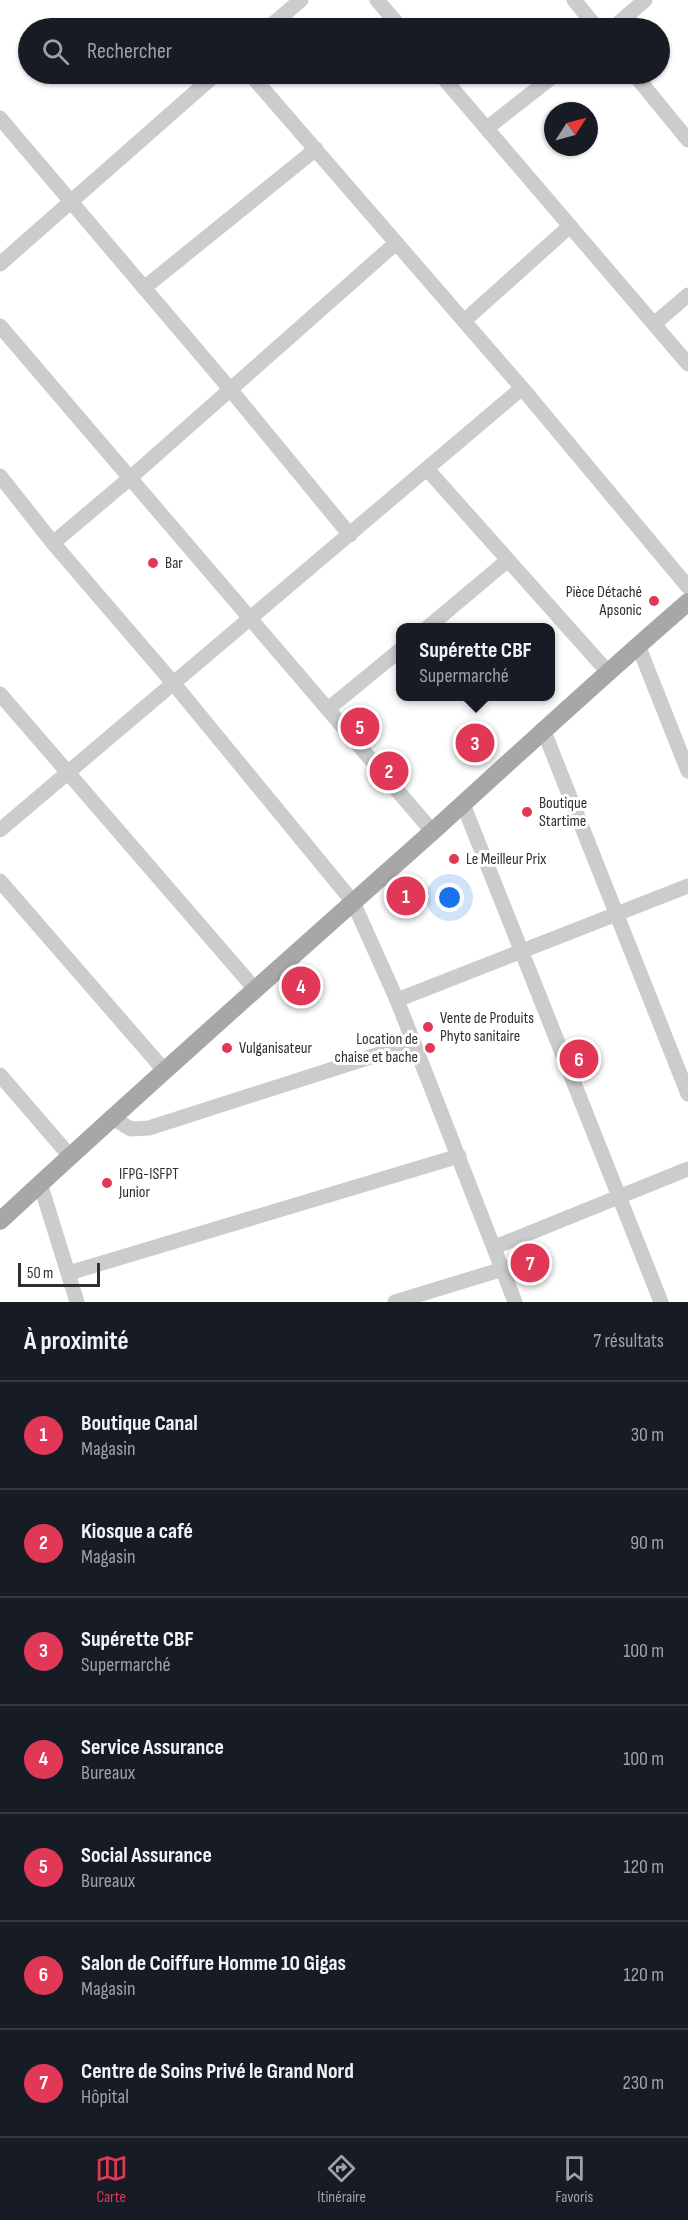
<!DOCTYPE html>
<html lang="fr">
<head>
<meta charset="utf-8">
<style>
	:root { --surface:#171b24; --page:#20242c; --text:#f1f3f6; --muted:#9ea1a6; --line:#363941; --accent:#e03856 }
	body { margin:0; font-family:"Sofia Sans Condensed",sans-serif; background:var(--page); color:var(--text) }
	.compass { position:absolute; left:544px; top:102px; width:54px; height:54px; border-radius:50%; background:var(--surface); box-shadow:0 2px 4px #0004; rotate:54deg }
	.scale { position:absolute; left:18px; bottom:15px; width:82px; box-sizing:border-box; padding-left:6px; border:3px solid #2f2f2f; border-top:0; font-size:16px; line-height:21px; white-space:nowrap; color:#2f2f2f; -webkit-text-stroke:4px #fff; paint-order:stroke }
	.you { position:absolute; left:450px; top:898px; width:21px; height:21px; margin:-15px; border:4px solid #fff; border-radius:50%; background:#1a73e8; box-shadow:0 0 0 9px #1a73e833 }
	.badge { display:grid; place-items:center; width:39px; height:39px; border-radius:50%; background:var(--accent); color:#fff; font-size:20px; font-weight:700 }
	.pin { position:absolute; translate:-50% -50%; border:3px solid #fff; box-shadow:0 2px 6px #0006 }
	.popup { position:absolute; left:396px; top:623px; width:159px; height:78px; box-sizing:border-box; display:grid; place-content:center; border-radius:12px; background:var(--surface); filter:drop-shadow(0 2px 4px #0005); font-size:20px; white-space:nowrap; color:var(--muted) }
	.popup b { font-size:22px; color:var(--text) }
	.popup::after { content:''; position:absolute; left:50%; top:100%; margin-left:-12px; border:12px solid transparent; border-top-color:var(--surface) }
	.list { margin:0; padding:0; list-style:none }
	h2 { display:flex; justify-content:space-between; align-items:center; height:78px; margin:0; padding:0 24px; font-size:26px }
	h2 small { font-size:20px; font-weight:400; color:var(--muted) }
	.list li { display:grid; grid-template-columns:39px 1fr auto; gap:18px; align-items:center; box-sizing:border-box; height:108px; padding:0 24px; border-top:2px solid var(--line) }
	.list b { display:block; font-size:22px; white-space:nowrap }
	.list p { margin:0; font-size:20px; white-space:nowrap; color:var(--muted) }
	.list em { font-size:20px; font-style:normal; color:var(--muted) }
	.icon { flex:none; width:33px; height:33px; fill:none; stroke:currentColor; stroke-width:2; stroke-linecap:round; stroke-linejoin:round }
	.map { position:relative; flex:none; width:688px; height:1302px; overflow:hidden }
	.search { position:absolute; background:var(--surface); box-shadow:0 2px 4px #0004; left:18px; right:18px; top:18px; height:66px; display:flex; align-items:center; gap:15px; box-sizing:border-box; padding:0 21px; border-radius:33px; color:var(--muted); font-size:22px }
	.sheet { height:834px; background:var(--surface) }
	nav { display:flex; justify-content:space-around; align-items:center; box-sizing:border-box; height:84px; border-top:2px solid var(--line); background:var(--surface); font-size:16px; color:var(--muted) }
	nav a { display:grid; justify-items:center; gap:3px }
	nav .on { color:var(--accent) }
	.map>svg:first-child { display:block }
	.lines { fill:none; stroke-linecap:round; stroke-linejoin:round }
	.minor { stroke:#ccc; stroke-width:15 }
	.major { stroke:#a7a7a7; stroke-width:18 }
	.poi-dot { fill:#e03856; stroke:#fff; stroke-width:2 }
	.labels { text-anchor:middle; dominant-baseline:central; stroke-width:6; stroke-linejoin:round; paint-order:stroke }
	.poi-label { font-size:16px; fill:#2f2f2f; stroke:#fff; text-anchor:start }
</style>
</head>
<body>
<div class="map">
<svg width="688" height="1302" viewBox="0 0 688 1302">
	<rect width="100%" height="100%" fill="#fff"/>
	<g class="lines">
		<g class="minor">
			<path d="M 377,0 L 401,28"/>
			<path d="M 574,0 L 597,28"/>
			<path d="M 268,28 L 301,0"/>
			<path d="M 613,28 L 645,0"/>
			<path d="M 250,74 L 522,388 L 688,587"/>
			<path d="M 440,74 L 688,364"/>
			<path d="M 634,74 L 688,140"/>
			<path d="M 0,118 L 230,389 L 350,535"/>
			<path d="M 487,128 L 556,74"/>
			<path d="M 0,264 L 216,74"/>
			<path d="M 144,288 L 316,149"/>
			<path d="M 464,321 L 570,226"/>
			<path d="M 654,324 L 688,295"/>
			<path d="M 0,326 L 432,831"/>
			<path d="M 427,469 L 607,671"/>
			<path d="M 0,476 L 53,543 L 174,684 L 353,902 L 397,1000 L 515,1302"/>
			<path d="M 53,543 L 130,478 L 396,243"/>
			<path d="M 427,628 L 508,560"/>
			<path d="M 638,645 L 688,771"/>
			<path d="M 0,694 L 255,989"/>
			<path d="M 328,709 L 400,650"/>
			<path d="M 543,729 L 688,1094"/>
			<path d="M 463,804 L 661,1302"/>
			<path d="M 0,830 L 522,388"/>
			<path d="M 0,881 L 164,1070"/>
			<path d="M 397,1000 L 688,886"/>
			<path d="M 0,1075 L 69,1155"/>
			<path d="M 111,1117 L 131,1129 L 149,1128 L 414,1043"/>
			<path d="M 40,1183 L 77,1302"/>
			<path d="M 495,1247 L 688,1169"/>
			<path d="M 69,1273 L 459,1156"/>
			<path d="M 395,1302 L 503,1269"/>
		</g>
		<path class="major" d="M 0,1221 C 142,1089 287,961 432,832 C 517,755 601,677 688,602"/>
	</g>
	<g class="poi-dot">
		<circle cx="153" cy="563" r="6"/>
		<circle cx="654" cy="601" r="6"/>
		<circle cx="527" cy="812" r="6"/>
		<circle cx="454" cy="859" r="6"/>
		<circle cx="428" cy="1027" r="6"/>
		<circle cx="227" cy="1048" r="6"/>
		<circle cx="430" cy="1048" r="6"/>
		<circle cx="107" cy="1183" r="6"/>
	</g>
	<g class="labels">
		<g class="poi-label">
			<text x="165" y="563">Bar</text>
			<text x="642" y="592" text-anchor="end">Pièce Détaché<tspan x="642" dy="18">Apsonic</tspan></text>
			<text x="539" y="803">Boutique<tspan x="539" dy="18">Startime</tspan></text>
			<text x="466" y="859">Le Meilleur Prix</text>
			<text x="440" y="1018">Vente de Produits<tspan x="440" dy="18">Phyto sanitaire</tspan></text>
			<text x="418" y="1039" text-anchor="end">Location de<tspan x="418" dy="18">chaise et bache</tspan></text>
			<text x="239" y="1048">Vulganisateur</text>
			<text x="119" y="1174">IFPG-ISFPT<tspan x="119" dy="18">Junior</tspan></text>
		</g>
	</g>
</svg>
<svg class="compass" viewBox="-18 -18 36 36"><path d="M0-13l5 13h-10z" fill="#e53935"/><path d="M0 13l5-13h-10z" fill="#9ea1a6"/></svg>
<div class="scale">50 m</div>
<div class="you"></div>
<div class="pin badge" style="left:406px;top:896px">1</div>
<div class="pin badge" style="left:389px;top:771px">2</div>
<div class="pin badge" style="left:475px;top:743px">3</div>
<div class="popup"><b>Supérette CBF</b>Supermarché</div>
<div class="pin badge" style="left:301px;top:986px">4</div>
<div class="pin badge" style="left:360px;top:727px">5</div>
<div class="pin badge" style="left:579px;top:1059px">6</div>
<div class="pin badge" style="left:530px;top:1263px">7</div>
<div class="search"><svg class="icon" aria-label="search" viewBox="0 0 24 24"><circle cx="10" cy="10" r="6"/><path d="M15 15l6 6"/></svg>Rechercher</div>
</div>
<section class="sheet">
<h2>À proximité<small>7 résultats</small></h2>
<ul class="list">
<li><span class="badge">1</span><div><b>Boutique Canal</b><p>Magasin</p></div><em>30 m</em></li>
<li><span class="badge">2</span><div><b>Kiosque a café</b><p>Magasin</p></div><em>90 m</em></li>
<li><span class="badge">3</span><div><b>Supérette CBF</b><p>Supermarché</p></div><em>100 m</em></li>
<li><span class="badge">4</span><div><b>Service Assurance</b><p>Bureaux</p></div><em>100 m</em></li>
<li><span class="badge">5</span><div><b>Social Assurance</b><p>Bureaux</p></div><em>120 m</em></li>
<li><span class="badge">6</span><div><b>Salon de Coiffure Homme 10 Gigas</b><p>Magasin</p></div><em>120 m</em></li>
<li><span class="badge">7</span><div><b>Centre de Soins Privé le Grand Nord</b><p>Hôpital</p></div><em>230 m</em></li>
</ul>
</section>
<nav>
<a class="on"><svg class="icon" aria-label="map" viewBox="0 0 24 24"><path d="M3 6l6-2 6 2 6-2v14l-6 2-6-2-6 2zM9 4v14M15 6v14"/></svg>Carte</a>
<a><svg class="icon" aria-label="directions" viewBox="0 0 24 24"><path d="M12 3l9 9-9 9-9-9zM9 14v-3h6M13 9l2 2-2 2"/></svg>Itinéraire</a>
<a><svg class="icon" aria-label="saved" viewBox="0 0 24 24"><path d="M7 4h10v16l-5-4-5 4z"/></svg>Favoris</a>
</nav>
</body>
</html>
